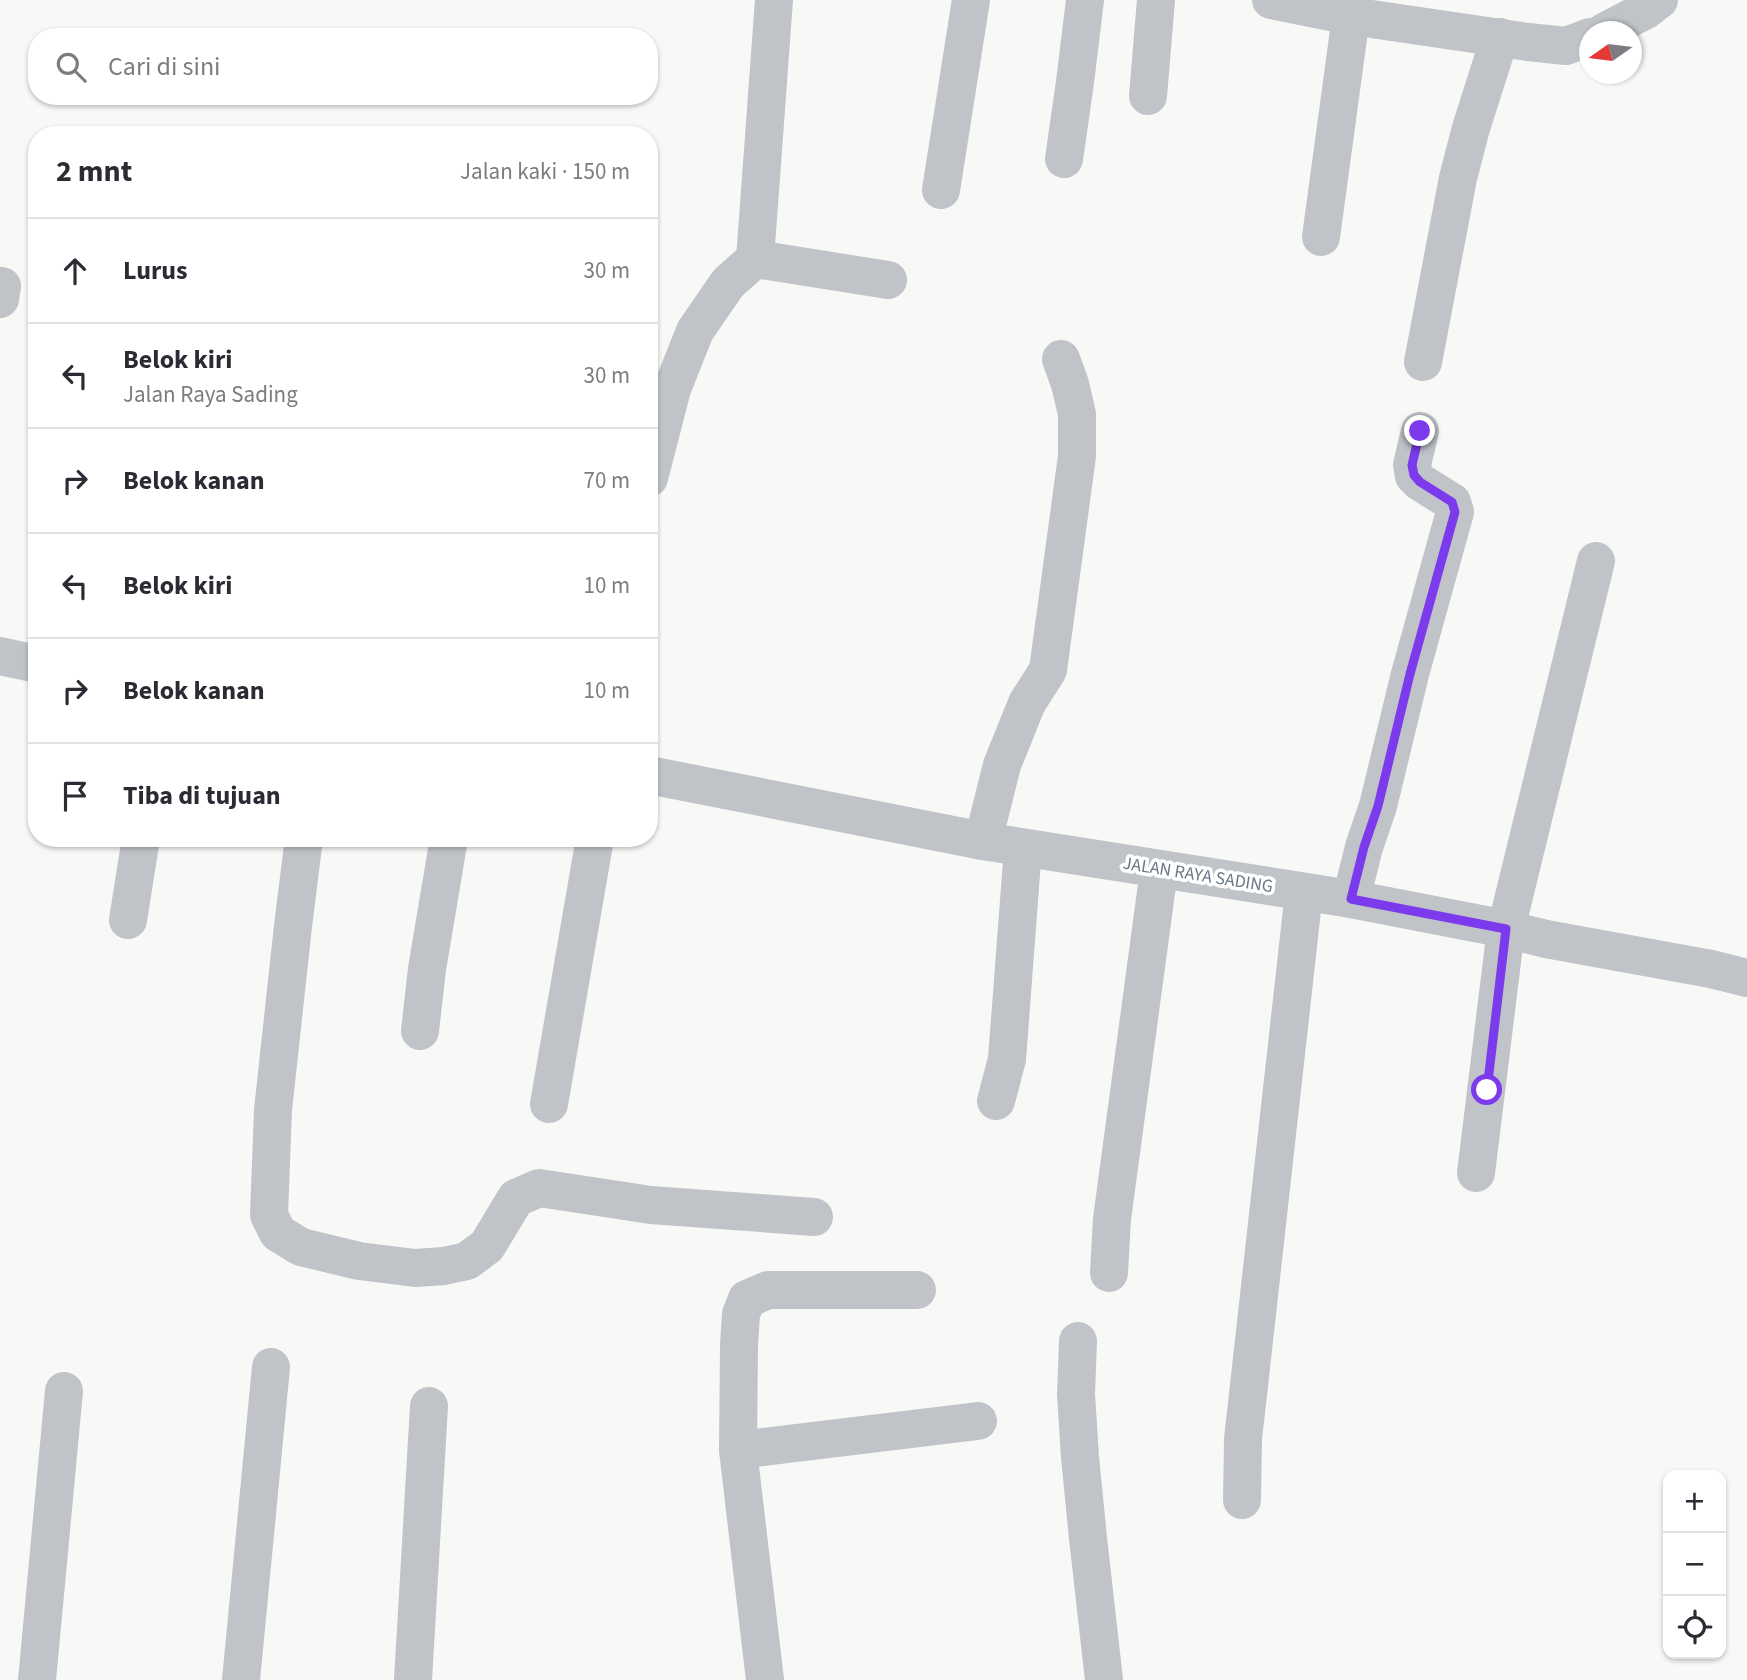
<!DOCTYPE html>
<html lang="id">
<head>
<meta charset="utf-8">
<style>
	:root { --surface:#fff; --page:#f7f7f7; --text:#2b2b33; --muted:#7c7c81; --line:#e1e1e2 }
	body { margin:0; font-family:"Source Sans 3",sans-serif; background:var(--page); color:var(--text) }
	.controls { position:absolute; right:21px; bottom:21px; display:grid; overflow:hidden; border-radius:14px; box-shadow:0 2px 5px #0004 }
	.controls button { width:63px; height:63px; display:grid; place-items:center; padding:0; border:0; border-bottom:2px solid var(--line); background:var(--surface); color:var(--text); font:35px sans-serif }
	.compass { position:absolute; left:1579px; top:21px; width:63px; height:63px; border-radius:50%; background:var(--surface); box-shadow:0 2px 5px #0004; rotate:256deg }
	.stop { position:absolute; width:21px; height:21px; margin:-16px; border:5px solid #7c3aed; border-radius:50%; background:#fff }
	.stop.end { background:#7c3aed; border-color:#fff; box-shadow:0 2px 7px #0008 }
	.list { margin:0; padding:0; list-style:none }
	h2 { display:flex; justify-content:space-between; align-items:center; height:91px; margin:0; padding:0 28px; font-size:30px }
	h2 small { font-size:23px; font-weight:400; color:var(--muted) }
	.list li { display:grid; grid-template-columns:46px 1fr auto; gap:21px; align-items:center; box-sizing:border-box; height:105px; padding:0 28px; border-top:2px solid var(--line) }
	.list b { display:block; font-size:26px; white-space:nowrap }
	.list p { margin:0; font-size:23px; white-space:nowrap; color:var(--muted) }
	.list em { font-size:23px; font-style:normal; color:var(--muted) }
	.icon { flex:none; width:38px; height:38px; fill:none; stroke:currentColor; stroke-width:2; stroke-linecap:round; stroke-linejoin:round }
	.map { position:relative; flex:none; width:1747px; height:1680px; overflow:hidden }
	.search { position:absolute; background:var(--surface); box-shadow:0 2px 5px #0004; left:28px; top:28px; width:630px; height:77px; display:flex; align-items:center; gap:18px; box-sizing:border-box; padding:0 24px; border-radius:28px; color:var(--muted); font-size:26px }
	.panel { position:absolute; background:var(--surface); box-shadow:0 2px 5px #0004; left:28px; top:126px; width:630px; height:721px; border-radius:28px }
	.map>svg:first-child { display:block }
	.lines { fill:none; stroke-linecap:round; stroke-linejoin:round }
	.minor { stroke:#c0c4c8; stroke-width:38 }
	.route { stroke:#7c3aed; stroke-width:9 }
	.labels { text-anchor:middle; dominant-baseline:central; stroke-width:7; stroke-linejoin:round; paint-order:stroke }
	.street-label { font-size:18px; fill:#6a7785; stroke:#fff }
</style>
</head>
<body>
<div class="map">
<svg width="1747" height="1680" viewBox="0 0 1747 1680">
	<rect width="100%" height="100%" fill="#f8f9f6"/>
	<g class="lines">
		<g class="minor">
			<path d="M 1271,0 L 1351,16 L 1528,42 L 1566,46 L 1590,37"/>
			<path d="M 1604,32 L 1646,10 L 1659,0"/>
			<path d="M 1148,96 L 1156,0"/>
			<path d="M 1064,159 L 1075,82 L 1085,0"/>
			<path d="M 941,190 L 971,0"/>
			<path d="M 1321,237 L 1351,16"/>
			<path d="M 755,259 L 888,280"/>
			<path d="M 0,299 L 2,286"/>
			<path d="M 1423,362 L 1458,178 L 1471,128 L 1500,37"/>
			<path d="M 649,478 L 672,389 L 695,331 L 728,283 L 755,259 L 774,0"/>
			<path d="M 0,656 L 37,664"/>
			<path d="M 649,775 L 983,841 L 1351,899 L 1506,929 L 1546,939 L 1711,969 L 1747,978"/>
			<path d="M 304,838 L 293,926 L 273,1110 L 269,1215 L 278,1233 L 301,1247 L 359,1261 L 415,1268 L 444,1266 L 467,1261 L 487,1246 L 516,1198 L 539,1188 L 651,1205 L 814,1217"/>
			<path d="M 983,841 L 1002,765 L 1027,703 L 1048,670 L 1077,456 L 1077,414 L 1070,384 L 1061,359"/>
			<path d="M 1351,899 L 1364,847 L 1378,806 L 1410,674 L 1455,512 L 1452,502 L 1420,482 L 1414,476 L 1412,465 L 1420,431"/>
			<path d="M 128,920 L 141,838"/>
			<path d="M 420,1031 L 427,969 L 449,838"/>
			<path d="M 996,1101 L 1007,1059 L 1023,848"/>
			<path d="M 549,1104 L 595,838"/>
			<path d="M 1476,1173 L 1506,929 L 1596,561"/>
			<path d="M 1109,1273 L 1112,1219 L 1159,870"/>
			<path d="M 1078,1341 L 1076,1394 L 1080,1457 L 1088,1538 L 1104,1680"/>
			<path d="M 738,1450 L 978,1421"/>
			<path d="M 1242,1500 L 1243,1439 L 1304,892"/>
			<path d="M 37,1680 L 64,1391"/>
			<path d="M 241,1680 L 271,1367"/>
			<path d="M 413,1680 L 429,1406"/>
			<path d="M 765,1680 L 738,1450 L 739,1345 L 741,1314 L 747,1299 L 768,1290 L 917,1290"/>
		</g>
	</g>
	<g class="lines">
		<path class="route" d="M 1420,431 L 1412,465 L 1414,475 L 1420,482 L 1452,502 L 1455,512 L 1410,674 L 1378,806 L 1364,847 L 1351,899 L 1506,929 L 1487,1090"/>
	</g>
	<g class="labels">
		<g class="street-label">
			<text transform="translate(1198 875) rotate(9)">JALAN RAYA SADING</text>
		</g>
	</g>
</svg>
<div class="controls">
<button>+</button>
<button>−</button>
<button><svg class="icon" aria-label="locate" viewBox="0 0 24 24"><circle cx="12" cy="12" r="6"/><path d="M12 2v4M12 18v4M2 12h4M18 12h4"/></svg></button>
</div>
<svg class="compass" viewBox="-18 -18 36 36"><path d="M0-13l5 13h-10z" fill="#e53935"/><path d="M0 13l5-13h-10z" fill="#7c7c81"/></svg>
<div class="stop" style="left:1487px;top:1090px"></div>
<div class="stop end" style="left:1420px;top:431px"></div>
<div class="search"><svg class="icon" aria-label="search" viewBox="0 0 24 24"><circle cx="10" cy="10" r="6"/><path d="M15 15l6 6"/></svg>Cari di sini</div>
<section class="panel">
<h2>2 mnt<small>Jalan kaki · 150 m</small></h2>
<ul class="list">
<li><svg class="icon" aria-label="ahead" viewBox="0 0 24 24"><path d="M12 20V5M6 11l6-6 6 6"/></svg><div><b>Lurus</b></div><em>30 m</em></li>
<li><svg class="icon" aria-label="left" viewBox="0 0 24 24"><path d="M17 20v-9H6M10 6l-5 5 5 5"/></svg><div><b>Belok kiri</b><p>Jalan Raya Sading</p></div><em>30 m</em></li>
<li><svg class="icon" aria-label="right" viewBox="0 0 24 24"><path d="M7 20v-9h11M14 6l5 5-5 5"/></svg><div><b>Belok kanan</b></div><em>70 m</em></li>
<li><svg class="icon" aria-label="left" viewBox="0 0 24 24"><path d="M17 20v-9H6M10 6l-5 5 5 5"/></svg><div><b>Belok kiri</b></div><em>10 m</em></li>
<li><svg class="icon" aria-label="right" viewBox="0 0 24 24"><path d="M7 20v-9h11M14 6l5 5-5 5"/></svg><div><b>Belok kanan</b></div><em>10 m</em></li>
<li><svg class="icon" aria-label="arrive" viewBox="0 0 24 24"><path d="M6 21V4h12l-3 4 3 4H6"/></svg><div><b>Tiba di tujuan</b></div></li>
</ul>
</section>
</div>
</body>
</html>
